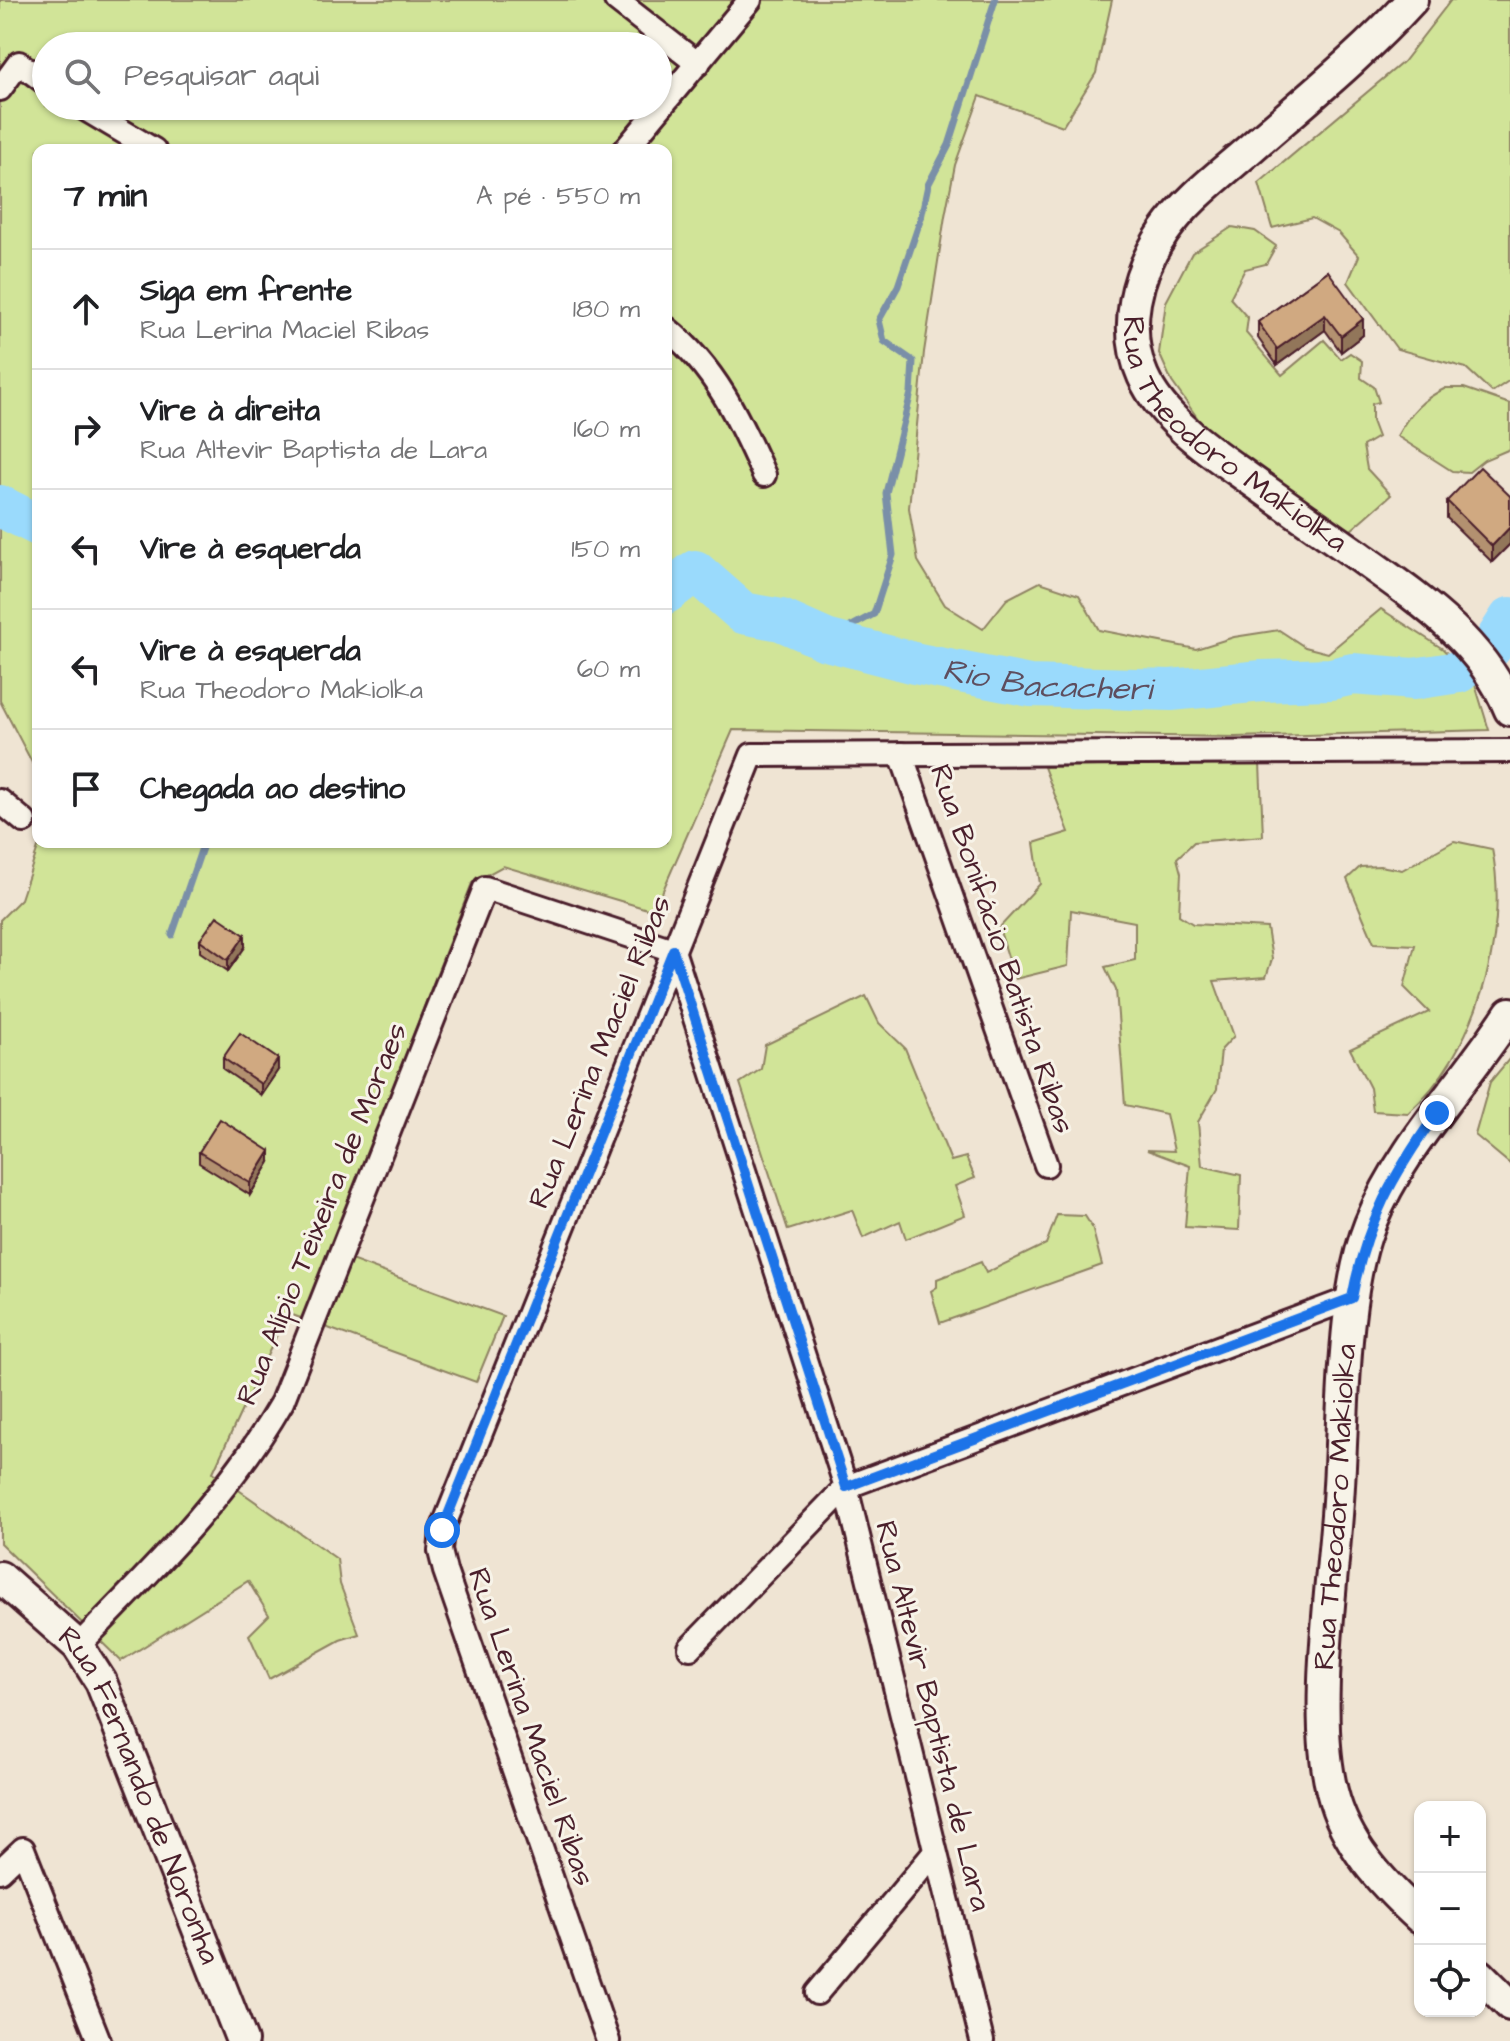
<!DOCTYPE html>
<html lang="pt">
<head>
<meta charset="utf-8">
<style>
	:root { --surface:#fff; --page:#f6f6f6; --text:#202124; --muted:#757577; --line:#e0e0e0 }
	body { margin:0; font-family:"Architects Daughter",sans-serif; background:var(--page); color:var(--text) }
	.controls { position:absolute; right:24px; bottom:24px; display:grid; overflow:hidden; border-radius:16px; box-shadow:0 2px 6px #0004 }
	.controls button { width:72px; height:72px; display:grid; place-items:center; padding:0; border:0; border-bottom:2px solid var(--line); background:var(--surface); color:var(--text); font:40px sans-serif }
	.stop { position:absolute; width:24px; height:24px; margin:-18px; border:6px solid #1a73e8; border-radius:50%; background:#fff }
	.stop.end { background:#1a73e8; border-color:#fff; box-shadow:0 2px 8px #0008 }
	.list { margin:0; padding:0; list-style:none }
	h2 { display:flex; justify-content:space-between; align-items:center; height:104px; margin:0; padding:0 32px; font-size:34px }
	h2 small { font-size:26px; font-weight:400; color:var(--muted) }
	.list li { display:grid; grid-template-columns:52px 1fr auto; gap:24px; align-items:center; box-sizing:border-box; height:120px; padding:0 32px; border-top:2px solid var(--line) }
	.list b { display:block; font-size:30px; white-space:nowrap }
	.list p { margin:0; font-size:26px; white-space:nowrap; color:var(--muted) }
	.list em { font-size:26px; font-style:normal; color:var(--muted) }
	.icon { flex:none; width:44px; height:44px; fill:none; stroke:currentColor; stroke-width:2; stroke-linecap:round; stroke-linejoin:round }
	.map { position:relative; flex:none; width:1510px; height:2041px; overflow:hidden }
	.search { position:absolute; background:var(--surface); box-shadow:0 2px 6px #0004; left:32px; top:32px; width:640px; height:88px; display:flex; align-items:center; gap:20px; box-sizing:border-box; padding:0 28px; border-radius:44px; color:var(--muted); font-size:30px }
	.panel { position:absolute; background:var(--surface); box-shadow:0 2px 6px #0004; left:32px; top:144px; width:640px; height:704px; border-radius:16px }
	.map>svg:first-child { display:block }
	.green { fill:#d1e498; stroke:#8e8262; stroke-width:2; fill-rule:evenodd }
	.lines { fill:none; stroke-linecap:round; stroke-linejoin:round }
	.stream { stroke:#7a8fa8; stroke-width:7 }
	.river { stroke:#9adafc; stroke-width:42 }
	.minor-casing { stroke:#4a1f2b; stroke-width:28 }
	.secondary-casing { stroke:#4a1f2b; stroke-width:36 }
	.minor { stroke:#f7f3e8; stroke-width:22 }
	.secondary { stroke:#f7f3e8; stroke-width:30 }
	.wall { fill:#b3916f; stroke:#4a1f2b; stroke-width:2 }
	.shaded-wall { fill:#92765a; stroke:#4a1f2b; stroke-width:2 }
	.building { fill:#d0a981; stroke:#4a1f2b; stroke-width:2 }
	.route { stroke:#1a73e8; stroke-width:10 }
	.labels { text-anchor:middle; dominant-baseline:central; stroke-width:6; stroke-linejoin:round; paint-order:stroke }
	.street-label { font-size:30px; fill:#4a1f2b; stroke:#f7f3e8 }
	.water-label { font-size:32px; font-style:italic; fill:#5e4e5f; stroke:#f7f3e8 }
</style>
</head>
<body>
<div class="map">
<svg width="1510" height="2041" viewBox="0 0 1510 2041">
	<rect width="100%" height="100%" fill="#efe4d3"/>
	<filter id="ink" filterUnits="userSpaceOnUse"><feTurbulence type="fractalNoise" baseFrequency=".0125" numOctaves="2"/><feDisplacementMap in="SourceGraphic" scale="16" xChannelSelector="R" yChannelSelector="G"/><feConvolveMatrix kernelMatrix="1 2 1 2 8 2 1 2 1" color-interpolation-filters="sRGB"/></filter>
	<g filter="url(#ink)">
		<g class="green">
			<path d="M 0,0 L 1112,0 L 1096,73 L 1063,126 L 980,96 L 955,165 L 945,216 L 924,352 L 909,508 L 918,561 L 945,605 L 983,629 L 1007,599 L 1040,582 L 1079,595 L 1099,630 L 1196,649 L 1234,637 L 1279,630 L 1305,647 L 1328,653 L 1381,609 L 1443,649 L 1474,681 L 1489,730 L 1235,737 L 733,730 L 654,911 L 503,866 L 472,883 L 329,1252 L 503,1316 L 476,1382 L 287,1313 L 213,1472 L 337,1559 L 340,1584 L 359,1634 L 340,1640 L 269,1679 L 249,1635 L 269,1615 L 248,1581 L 121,1661 L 0,1543 L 0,920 L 21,899 L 40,842 L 666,842 L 666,150 L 38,150 L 38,774 L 0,701 ZM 46,46 L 658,46 L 658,106 L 46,106 Z"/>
			<path d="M 1451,0 L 1510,0 L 1510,380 L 1492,392 L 1466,368 L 1397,349 L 1348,282 L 1359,256 L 1339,233 L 1312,218 L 1272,228 L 1259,183 L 1403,62 Z"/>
			<path d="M 1232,227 L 1255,231 L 1276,246 L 1266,264 L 1245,269 L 1230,298 L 1248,318 L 1246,333 L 1282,375 L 1324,340 L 1341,359 L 1350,353 L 1362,361 L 1361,378 L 1374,387 L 1379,402 L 1372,404 L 1372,421 L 1378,437 L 1363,446 L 1367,469 L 1391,495 L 1350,531 L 1206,430 L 1172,382 L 1159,353 L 1166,302 L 1192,253 Z"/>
			<path d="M 1446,388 L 1464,388 L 1510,404 L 1510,449 L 1484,460 L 1469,472 L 1452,471 L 1397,436 C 1409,414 1422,399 1446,388 Z"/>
			<path d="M 1260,763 L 1263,836 L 1194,842 L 1177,858 L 1181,873 L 1179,915 L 1193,924 L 1267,928 L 1272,959 L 1266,977 L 1214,981 L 1234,1036 L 1221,1050 L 1217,1089 L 1198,1122 L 1202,1166 L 1241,1175 L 1239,1230 L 1185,1227 L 1190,1166 L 1147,1150 L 1174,1151 L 1166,1114 L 1125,1105 L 1116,990 L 1105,967 L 1135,960 L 1135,922 L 1071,910 L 1068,966 L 1015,979 L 999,928 L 1040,884 L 1034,843 L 1069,832 L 1044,767 Z"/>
			<path d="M 1454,841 L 1492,849 C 1510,937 1475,1054 1408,1113 L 1373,1111 L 1370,1088 L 1350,1049 L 1429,1012 L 1404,987 L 1415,945 L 1374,943 L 1347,879 L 1360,867 L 1380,866 L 1402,870 Z"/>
			<path d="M 866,996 L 879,1023 L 905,1048 L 951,1161 L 966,1157 L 975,1178 L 955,1186 L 965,1215 L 906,1239 L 900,1221 L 863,1238 L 852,1210 L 788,1230 L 740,1083 L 761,1069 L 765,1045 Z"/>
			<path d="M 1510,1058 L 1510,1164 L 1475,1135 L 1490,1082 Z"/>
			<path d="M 1057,1215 L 1085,1216 L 1092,1227 L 1102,1265 L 940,1323 L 931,1291 L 937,1287 L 937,1279 L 981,1262 L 986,1273 L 1046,1244 Z"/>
		</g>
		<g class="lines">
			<g class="stream">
				<path d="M 826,640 L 874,614 L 893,555 L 886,493 L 911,393 L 913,361 L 884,341 L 879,320 L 898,286 L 921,218 L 928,185 L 949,145 L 995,0"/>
				<path d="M 172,935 L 204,842"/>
			</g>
			<g class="river">
				<path d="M 0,506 L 38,525"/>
				<path id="s1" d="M 666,593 L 695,571 L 743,613 L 781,620 L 826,640 L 914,663 L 1030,686 L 1171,690 L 1262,681 L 1331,679 L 1353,674 L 1413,679 L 1459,672"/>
				<path d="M 1491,648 L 1510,618"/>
			</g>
			<defs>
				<g id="minor">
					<path d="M 616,0 L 698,64"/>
					<path d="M 0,89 L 19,63 L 46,83"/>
					<path d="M 80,106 L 154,150"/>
					<path d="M 625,150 L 750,0"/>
					<path d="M 666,328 C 715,367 739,419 764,475"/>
					<path d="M 901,754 L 1046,1165"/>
					<path d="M 0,801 L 24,821"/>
					<path d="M 78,1646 C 153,1569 228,1496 282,1402 L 485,888 L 673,950 L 846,1487 L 982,2041"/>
					<path d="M 690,1648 L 846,1487 L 1352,1298"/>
					<path d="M 0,1871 L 23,1849 L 99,2041"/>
					<path d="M 817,1993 L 935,1852"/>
					<path d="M 608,2041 L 445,1571 L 440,1551 L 442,1530 L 752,755 L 1510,751"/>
				</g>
				<g id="secondary">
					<path id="s2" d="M 1412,0 C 1363,54 1306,100 1251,148 C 1221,174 1187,199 1164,232 C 1136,273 1122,329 1143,376 C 1161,417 1205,448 1241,473 C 1280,501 1320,529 1360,557 C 1420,600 1481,640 1510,710"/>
					<path id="s3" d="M 0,1577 L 78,1646 L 101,1682 L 242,2041"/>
					<path id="s4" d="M 1420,1918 C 1381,1882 1345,1844 1332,1791 C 1312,1714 1333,1582 1338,1501 C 1344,1421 1341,1296 1370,1224 C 1402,1145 1464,1084 1510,1013"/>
					<path d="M 1480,1975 L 1510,2005"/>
				</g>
			</defs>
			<use href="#minor" class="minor-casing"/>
			<use href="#secondary" class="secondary-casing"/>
			<use href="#minor" class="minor"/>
			<use href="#secondary" class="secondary"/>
		</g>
		<g class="wall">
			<path d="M 1328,271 L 1363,335 L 1341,352 L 1325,330 L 1277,365 L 1258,338 L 1258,322 Z"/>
			<path d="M 1510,496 L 1510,544 L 1492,562 L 1447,518 L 1447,501 Z"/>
			<path d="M 200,940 L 245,947 L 228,971 L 200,952 Z"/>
			<path d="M 223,1058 L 278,1070 L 261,1095 L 223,1069 Z"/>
			<path d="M 199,1152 L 270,1162 L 250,1195 L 199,1163 Z"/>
		</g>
		<g class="shaded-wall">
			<path d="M 1325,315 L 1325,330 L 1277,365 L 1277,349 Z"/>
			<path d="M 1363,319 L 1363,335 L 1341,352 L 1341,336 Z"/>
			<path d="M 1510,527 L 1510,544 L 1492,562 L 1492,546 Z"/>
			<path d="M 245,935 L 245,947 L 228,971 L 228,960 Z"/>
			<path d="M 278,1059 L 278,1070 L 261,1095 L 261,1084 Z"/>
			<path d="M 270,1151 L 270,1162 L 250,1195 L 250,1183 Z"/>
		</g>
		<g class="building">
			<path d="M 1328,271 L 1363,319 L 1341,336 L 1325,315 L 1277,349 L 1258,322 Z"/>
			<path d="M 1480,467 L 1510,496 L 1510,527 L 1492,546 L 1447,501 Z"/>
			<path d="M 217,916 L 245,935 L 228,960 L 200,940 Z"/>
			<path d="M 240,1033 L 278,1059 L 261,1084 L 223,1058 Z"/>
			<path d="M 220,1119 L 270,1151 L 250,1183 L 199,1152 Z"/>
		</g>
	</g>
	<g class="lines" filter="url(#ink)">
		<path class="route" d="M 442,1530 L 673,950 L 846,1487 L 1352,1298 C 1366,1222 1393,1175 1437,1113"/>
	</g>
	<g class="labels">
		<g class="street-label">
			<text stroke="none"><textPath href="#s2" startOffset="594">Rua Theodoro Makiolka</textPath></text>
			<text transform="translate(1002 949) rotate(71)">Rua Bonifácio Batista Ribas</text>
			<text transform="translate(600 1052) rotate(-68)">Rua Lerina Maciel Ribas</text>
			<text transform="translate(322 1214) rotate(-68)">Rua Alípio Teixeira de Moraes</text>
			<text stroke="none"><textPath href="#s4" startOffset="442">Rua Theodoro Makiolka</textPath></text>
			<text transform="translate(933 1716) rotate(76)">Rua Altevir Baptista de Lara</text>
			<text transform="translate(531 1727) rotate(71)">Rua Lerina Maciel Ribas</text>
			<text stroke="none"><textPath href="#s3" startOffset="266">Rua Fernando de Noronha</textPath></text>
		</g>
		<g class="water-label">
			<text stroke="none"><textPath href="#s1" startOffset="414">Rio Bacacheri</textPath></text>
		</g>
	</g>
</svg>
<div class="controls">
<button>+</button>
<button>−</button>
<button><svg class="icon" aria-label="locate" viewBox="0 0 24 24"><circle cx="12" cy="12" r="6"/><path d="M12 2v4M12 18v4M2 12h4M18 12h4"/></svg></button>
</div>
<div class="stop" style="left:442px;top:1530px"></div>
<div class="stop end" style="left:1437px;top:1113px"></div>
<div class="search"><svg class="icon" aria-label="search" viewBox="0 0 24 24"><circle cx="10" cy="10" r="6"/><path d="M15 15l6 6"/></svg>Pesquisar aqui</div>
<section class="panel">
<h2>7 min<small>A pé · 550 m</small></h2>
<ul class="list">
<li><svg class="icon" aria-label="ahead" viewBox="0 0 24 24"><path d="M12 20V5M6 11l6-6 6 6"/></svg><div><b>Siga em frente</b><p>Rua Lerina Maciel Ribas</p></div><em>180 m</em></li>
<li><svg class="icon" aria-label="right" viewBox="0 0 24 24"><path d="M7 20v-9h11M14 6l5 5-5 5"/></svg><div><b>Vire à direita</b><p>Rua Altevir Baptista de Lara</p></div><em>160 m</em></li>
<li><svg class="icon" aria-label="left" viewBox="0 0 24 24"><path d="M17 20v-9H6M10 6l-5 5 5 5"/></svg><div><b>Vire à esquerda</b></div><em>150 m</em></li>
<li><svg class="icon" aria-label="left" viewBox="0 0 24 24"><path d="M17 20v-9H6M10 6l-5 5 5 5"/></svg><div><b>Vire à esquerda</b><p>Rua Theodoro Makiolka</p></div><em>60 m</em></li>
<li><svg class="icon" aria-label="arrive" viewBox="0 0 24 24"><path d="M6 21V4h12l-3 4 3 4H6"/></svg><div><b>Chegada ao destino</b></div></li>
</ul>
</section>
</div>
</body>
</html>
